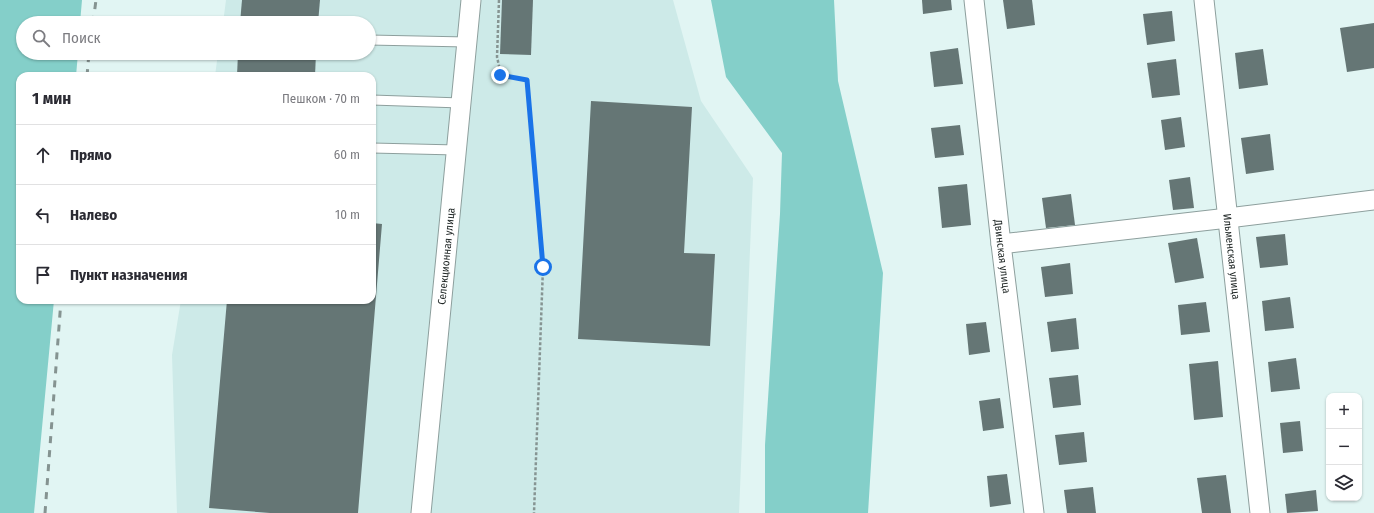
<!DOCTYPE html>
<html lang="ru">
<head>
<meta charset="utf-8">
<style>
	:root { --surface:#fff; --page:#f7f7f7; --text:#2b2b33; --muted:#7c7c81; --line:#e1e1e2 }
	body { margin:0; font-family:"Fira Sans Condensed",sans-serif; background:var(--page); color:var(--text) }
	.controls { position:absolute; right:12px; bottom:12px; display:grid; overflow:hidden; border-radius:8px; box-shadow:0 1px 3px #0004 }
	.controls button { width:36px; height:36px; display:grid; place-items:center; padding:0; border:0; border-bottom:1px solid var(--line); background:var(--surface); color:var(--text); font:20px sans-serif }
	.stop { position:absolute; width:12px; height:12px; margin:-9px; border:3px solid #1a73e8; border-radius:50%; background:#fff }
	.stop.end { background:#1a73e8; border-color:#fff; box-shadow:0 1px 4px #0008 }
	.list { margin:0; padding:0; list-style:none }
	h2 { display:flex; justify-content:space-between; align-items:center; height:52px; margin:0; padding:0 16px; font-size:17px }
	h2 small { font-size:13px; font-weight:400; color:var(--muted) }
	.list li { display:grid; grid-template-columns:26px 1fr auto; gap:12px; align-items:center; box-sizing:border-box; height:60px; padding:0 16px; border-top:1px solid var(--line) }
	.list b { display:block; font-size:15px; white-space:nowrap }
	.list em { font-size:13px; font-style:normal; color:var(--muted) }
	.icon { flex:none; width:22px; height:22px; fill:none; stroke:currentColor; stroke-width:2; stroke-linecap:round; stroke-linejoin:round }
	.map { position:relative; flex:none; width:1374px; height:513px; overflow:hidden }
	.search { position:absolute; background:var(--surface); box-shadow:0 1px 3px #0004; left:16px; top:16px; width:360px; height:44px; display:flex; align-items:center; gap:10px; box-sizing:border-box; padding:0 14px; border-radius:22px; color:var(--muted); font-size:15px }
	.panel { position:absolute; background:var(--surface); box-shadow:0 1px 3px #0004; left:16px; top:72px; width:360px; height:232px; border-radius:12px }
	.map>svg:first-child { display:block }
	.built { fill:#cdeae8 }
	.forest { fill:#84cfc9 }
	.building { fill:#657675 }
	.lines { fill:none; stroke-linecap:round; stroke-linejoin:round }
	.lane-casing { stroke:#8d9f9d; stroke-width:11 }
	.street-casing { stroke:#8d9f9d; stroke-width:21 }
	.path { stroke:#869492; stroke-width:2.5; stroke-dasharray:3 2; stroke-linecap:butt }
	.lane { stroke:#fff; stroke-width:9 }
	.street { stroke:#fff; stroke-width:19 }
	.rail { stroke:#859391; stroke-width:3; stroke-dasharray:7 7; stroke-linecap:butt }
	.route { stroke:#1a73e8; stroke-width:5 }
	.labels { text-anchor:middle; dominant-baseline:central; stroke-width:3; stroke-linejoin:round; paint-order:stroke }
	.street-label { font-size:11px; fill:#202726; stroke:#fff }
</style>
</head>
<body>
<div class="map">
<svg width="1374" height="513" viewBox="0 0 1374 513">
	<rect width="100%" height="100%" fill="#e1f5f3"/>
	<path class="built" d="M 226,0 L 673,0 L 701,101 L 753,178 L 739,513 L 177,513 L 172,355 L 181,300 L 372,300 L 372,76 L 215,76 L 218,53 L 369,53 L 369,23 L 223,23 Z"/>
	<g class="forest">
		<path d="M 0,0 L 82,0 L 80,23 L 23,23 L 23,53 L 78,53 L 76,76 L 20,76 L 20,300 L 54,300 L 34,513 L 0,513 Z"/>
		<path d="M 711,0 L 834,0 L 838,81 L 883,273 L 868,513 L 765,513 L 765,445 L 780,214 L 782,153 L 726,77 Z"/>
	</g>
	<g class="building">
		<path d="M 242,0 L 320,0 L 318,23 L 240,23 Z"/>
		<path d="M 502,0 L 533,0 L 531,55 L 500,54 Z"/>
		<path d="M 922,0 L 951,0 L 952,10 L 923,14 Z"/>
		<path d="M 1003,0 L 1032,0 L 1035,25 L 1007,29 Z"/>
		<path d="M 1172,11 L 1175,41 L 1147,45 L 1143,14 Z"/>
		<path d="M 1374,23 L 1374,68 L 1347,72 L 1340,28 Z"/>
		<path d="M 958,48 L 963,84 L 934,87 L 930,52 Z"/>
		<path d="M 1263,49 L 1268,85 L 1239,89 L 1235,53 Z"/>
		<path d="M 238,53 L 316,53 L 315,76 L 237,76 Z"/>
		<path d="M 1176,59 L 1180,95 L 1152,98 L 1147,63 Z"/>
		<path d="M 591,101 L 692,107 L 684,253 L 715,254 L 710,346 L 578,339 Z"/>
		<path d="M 1181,117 L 1185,147 L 1165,150 L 1161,120 Z"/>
		<path d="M 960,125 L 964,155 L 935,158 L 931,128 Z"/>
		<path d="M 1270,134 L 1274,170 L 1246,174 L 1241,138 Z"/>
		<path d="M 1190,177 L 1194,208 L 1173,210 L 1169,180 Z"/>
		<path d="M 967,184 L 971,225 L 942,228 L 938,187 Z"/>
		<path d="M 1071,194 L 1075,225 L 1046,228 L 1042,198 Z"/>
		<path d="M 372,223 L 382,224 L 358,513 L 270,513 L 209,508 L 227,300 L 372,300 Z"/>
		<path d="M 1285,234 L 1288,265 L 1260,268 L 1256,237 Z"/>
		<path d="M 1197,238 L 1204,278 L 1175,283 L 1168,243 Z"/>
		<path d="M 1070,263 L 1073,294 L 1045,297 L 1041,267 Z"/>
		<path d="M 1290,297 L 1294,328 L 1265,331 L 1262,301 Z"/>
		<path d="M 1206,302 L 1210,332 L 1181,335 L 1178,305 Z"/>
		<path d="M 1076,318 L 1079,349 L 1051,352 L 1047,322 Z"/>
		<path d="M 986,322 L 990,352 L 969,355 L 966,324 Z"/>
		<path d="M 1296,358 L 1300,389 L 1271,392 L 1268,362 Z"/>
		<path d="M 1218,361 L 1223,417 L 1194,420 L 1189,364 Z"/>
		<path d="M 1078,375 L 1081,405 L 1053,408 L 1049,378 Z"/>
		<path d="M 1000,398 L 1004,428 L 983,431 L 979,401 Z"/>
		<path d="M 1300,421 L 1303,451 L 1283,453 L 1280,423 Z"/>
		<path d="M 1084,432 L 1087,462 L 1059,465 L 1055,435 Z"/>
		<path d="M 1007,474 L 1011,504 L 990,507 L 987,476 Z"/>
		<path d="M 1226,475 L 1231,513 L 1202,513 L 1197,478 Z"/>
		<path d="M 1093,487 L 1096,513 L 1067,513 L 1064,490 Z"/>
		<path d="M 1316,490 L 1318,511 L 1287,513 L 1285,494 Z"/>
	</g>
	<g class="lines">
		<defs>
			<g id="lane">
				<path d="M 369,40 L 467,42"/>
				<path d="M 372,100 L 461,103"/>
				<path d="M 372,148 L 457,150"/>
			</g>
			<g id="street">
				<path id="s1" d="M 974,0 L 1001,244 L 1034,513"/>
				<path id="s2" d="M 1204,0 L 1260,513"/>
				<path d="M 1001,244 L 1228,218 L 1374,200"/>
				<path id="s3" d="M 421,513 L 471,0"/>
			</g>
		</defs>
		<use href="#lane" class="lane-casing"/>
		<use href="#street" class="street-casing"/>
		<path class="path" d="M 499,0 L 497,57 L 501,75 L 527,80 L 543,267 L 534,513"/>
		<use href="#lane" class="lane"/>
		<use href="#street" class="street"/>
		<g class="rail">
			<path d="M 93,23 L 96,0"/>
			<path d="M 87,76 L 89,53"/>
			<path d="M 45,513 L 61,300"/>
		</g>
	</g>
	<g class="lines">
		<path class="route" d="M 500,75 L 527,80 L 543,267"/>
	</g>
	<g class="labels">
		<g class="street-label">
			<text stroke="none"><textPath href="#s3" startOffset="258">Селекционная улица</textPath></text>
			<text stroke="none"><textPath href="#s1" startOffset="258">Двинская улица</textPath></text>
			<text stroke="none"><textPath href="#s2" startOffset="258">Ильменская улица</textPath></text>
		</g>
	</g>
</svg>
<div class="controls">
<button>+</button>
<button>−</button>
<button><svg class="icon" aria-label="layers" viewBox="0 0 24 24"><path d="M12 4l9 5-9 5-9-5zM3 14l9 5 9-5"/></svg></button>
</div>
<div class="stop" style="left:543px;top:267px"></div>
<div class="stop end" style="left:500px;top:75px"></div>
<div class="search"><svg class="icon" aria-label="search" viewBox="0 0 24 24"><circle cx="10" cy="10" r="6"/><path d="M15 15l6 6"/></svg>Поиск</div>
<section class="panel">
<h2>1 мин<small>Пешком · 70 m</small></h2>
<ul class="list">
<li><svg class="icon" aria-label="ahead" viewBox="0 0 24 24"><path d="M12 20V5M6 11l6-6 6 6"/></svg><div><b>Прямо</b></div><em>60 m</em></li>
<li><svg class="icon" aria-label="left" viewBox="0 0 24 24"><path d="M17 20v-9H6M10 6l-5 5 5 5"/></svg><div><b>Налево</b></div><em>10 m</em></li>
<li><svg class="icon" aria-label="arrive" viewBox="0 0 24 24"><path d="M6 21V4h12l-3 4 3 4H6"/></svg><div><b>Пункт назначения</b></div></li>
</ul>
</section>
</div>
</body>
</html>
